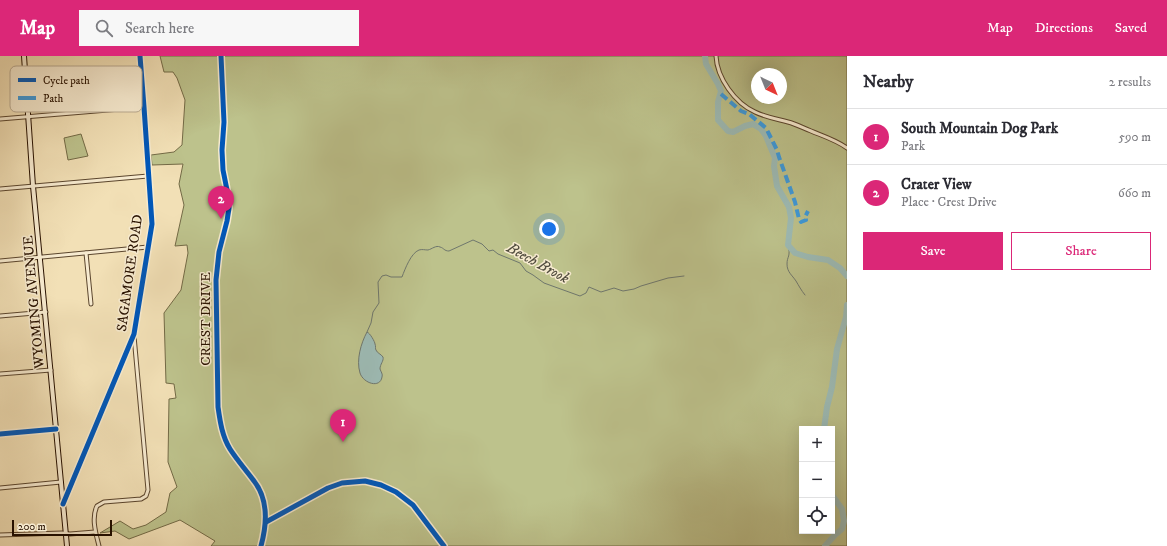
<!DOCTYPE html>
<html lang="en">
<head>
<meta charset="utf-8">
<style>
	:root { --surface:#fff; --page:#f7f7f7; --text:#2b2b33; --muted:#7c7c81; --line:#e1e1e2; --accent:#db2777 }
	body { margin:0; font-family:"IM FELL DW Pica",serif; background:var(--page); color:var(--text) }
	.controls { position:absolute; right:12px; bottom:12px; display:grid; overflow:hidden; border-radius:0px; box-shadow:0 4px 16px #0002 }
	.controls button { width:36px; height:36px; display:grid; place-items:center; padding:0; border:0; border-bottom:1px solid var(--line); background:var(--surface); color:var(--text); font:20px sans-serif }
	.compass { position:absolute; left:751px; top:12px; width:36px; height:36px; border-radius:50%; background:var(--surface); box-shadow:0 4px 16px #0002; rotate:137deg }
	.scale { position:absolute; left:12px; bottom:10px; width:100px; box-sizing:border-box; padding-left:4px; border:2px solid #291200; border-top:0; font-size:11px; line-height:14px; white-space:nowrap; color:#291200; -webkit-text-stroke:3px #f7ebd0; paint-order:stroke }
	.you { position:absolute; left:549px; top:173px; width:14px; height:14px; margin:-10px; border:3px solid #fff; border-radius:50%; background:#1a73e8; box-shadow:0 0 0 6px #1a73e833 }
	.badge { display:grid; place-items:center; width:26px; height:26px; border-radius:50%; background:var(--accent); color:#fff; font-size:13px; font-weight:700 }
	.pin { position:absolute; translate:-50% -33px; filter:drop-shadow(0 1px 2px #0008) }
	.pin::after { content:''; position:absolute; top:21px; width:14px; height:12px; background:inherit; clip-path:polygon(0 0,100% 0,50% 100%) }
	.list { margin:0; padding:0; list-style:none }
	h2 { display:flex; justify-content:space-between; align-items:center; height:52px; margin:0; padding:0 16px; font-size:17px }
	h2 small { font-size:13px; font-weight:400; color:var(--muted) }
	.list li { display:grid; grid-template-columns:26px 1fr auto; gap:12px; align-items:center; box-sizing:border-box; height:56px; padding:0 16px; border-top:1px solid var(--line) }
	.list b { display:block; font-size:15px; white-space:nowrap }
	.list p { margin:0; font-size:13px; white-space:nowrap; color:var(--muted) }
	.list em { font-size:13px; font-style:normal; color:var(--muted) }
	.actions { display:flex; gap:8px; padding:12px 16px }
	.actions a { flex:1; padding:9px 0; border:1px solid var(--accent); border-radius:0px; text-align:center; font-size:14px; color:var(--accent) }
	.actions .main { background:var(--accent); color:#fff }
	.icon { flex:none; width:22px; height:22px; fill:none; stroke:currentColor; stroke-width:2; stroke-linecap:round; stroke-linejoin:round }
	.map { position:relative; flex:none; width:847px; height:490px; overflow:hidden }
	header { display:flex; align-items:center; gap:24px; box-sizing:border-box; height:56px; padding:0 20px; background:var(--accent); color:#fff }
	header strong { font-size:19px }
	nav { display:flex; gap:22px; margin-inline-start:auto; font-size:14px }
	.search { width:280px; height:36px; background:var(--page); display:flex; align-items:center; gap:10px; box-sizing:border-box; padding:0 14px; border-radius:0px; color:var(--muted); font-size:15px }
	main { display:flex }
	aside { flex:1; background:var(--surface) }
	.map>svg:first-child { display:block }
	.green { fill:#bdc28c; stroke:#736a46; fill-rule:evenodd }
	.water { fill:#9dbbb5; stroke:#6f776d }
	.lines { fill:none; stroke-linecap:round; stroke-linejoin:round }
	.stream { stroke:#6f776d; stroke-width:1 }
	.river { stroke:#9dbbb5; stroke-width:6 }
	.minor-casing { stroke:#5b462e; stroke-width:5 }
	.secondary-casing { stroke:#291200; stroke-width:6 }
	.minor { stroke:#f7ebd0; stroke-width:3 }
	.secondary { stroke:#f7ebd0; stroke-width:4 }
	.quiet { stroke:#3d9adc; stroke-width:4; stroke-dasharray:8 4; stroke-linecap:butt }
	.cycleway-casing { stroke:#f7ebd0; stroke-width:8 }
	.cycleway { stroke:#0057b8; stroke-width:5 }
	.labels { text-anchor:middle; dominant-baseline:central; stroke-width:3; stroke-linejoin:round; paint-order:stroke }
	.street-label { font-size:14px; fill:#291200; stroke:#f7ebd0 }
	.water-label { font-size:15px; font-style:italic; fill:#524d3f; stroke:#f7ebd0 }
	.key { fill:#f7ebd0; stroke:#b9aa92; stroke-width:1 }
	.key-label { font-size:11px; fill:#291200 }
</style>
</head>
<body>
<header>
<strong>Map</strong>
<div class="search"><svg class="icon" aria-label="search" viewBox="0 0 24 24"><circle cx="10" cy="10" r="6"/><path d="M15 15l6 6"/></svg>Search here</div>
<nav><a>Map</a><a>Directions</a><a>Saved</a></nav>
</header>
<main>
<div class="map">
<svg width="847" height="490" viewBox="0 0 847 490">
	<rect width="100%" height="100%" fill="#f2e0b6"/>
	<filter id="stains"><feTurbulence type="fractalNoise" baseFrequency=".005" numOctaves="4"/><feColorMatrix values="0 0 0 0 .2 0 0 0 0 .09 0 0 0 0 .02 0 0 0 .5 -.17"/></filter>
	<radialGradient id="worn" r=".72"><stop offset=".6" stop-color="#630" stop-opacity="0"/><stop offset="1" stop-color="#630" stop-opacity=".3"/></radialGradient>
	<g class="green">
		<path d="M 160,0 L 704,0 L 706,7 L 707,0 L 847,0 L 847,490 L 211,490 L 215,485 L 180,464 L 129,483 L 115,475 L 100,477 L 120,465 L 133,473 L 146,469 L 166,456 L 170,437 L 177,431 L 168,406 L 169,343 L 176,342 L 174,328 L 166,327 L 164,257 L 181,234 L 188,197 L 187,189 L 175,190 L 184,149 L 179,128 L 183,108 L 152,109 L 151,99 L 174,96 L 182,89 L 185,44 L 177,22 L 173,16 L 164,16 ZM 757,18 L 781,18 L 781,42 L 757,42 ZM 802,373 L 832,373 L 832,475 L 802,475 Z"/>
		<path d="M 81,78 L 88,100 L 68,104 L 64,82 Z"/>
	</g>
	<path class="water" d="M 367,276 C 370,277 375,286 375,288 C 376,290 375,293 376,294 C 377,297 381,298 383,301 C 384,305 380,308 380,313 C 381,316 383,318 382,321 C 380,333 363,327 360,317 C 356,304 361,287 367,276 Z"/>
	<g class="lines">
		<g class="stream">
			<path d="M 788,189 C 791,201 787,200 787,208 C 787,216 792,219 796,225 C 799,230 801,234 805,239"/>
			<path d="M 367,276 L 371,267 L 373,256 L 379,247 L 378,226 L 382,220 L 386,219 L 391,221 L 402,221 C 405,213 411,197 419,194 C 422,193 425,194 428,194 C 432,193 436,189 440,191 C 444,192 444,195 449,195 L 473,184 L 482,188 L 489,195 L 493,194 L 498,198 L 520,207 L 526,215 L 533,219 L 544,227 L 580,240 L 586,237 L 589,231 L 601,236 L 614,232 L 623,235 L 634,233 L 641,230 L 668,222 L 684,220"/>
		</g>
		<g class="river">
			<path d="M 705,0 L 706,8 L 718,28 L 721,35 L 718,46 L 718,64 L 728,75 L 733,76 L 745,70 L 753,68 L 761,73 L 766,80 L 775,102 L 774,110 L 777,130 L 789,151 L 791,162 L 788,189 L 795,197 L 808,201 L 828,204 L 840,212 L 847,220"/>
			<path d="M 824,373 L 827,351 L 832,331 L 837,293 L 846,261 L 847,249"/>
			<path d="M 825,490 L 835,479 L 842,473 L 844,465 L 842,453 L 832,439"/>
		</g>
		<defs>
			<g id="minor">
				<path d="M 221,0 L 224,66 L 222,94 L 223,114 L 228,139 L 229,152 L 227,165 L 219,196 L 216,224 L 218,351 C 220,365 222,380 230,393 C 237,404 246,414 254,425 C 269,444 267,468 261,490"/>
				<path d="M 716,0 C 717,22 735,47 755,56 C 765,61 777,63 788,66 C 796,68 803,72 811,75 C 823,80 836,84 847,92"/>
				<path d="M 0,63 L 144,51"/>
				<path d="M 0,133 L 148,120"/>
				<path d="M 86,197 L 91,248"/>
				<path d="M 0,205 L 148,191"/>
				<path d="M 0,260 L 46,256"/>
				<path d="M 0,318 L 51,314"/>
				<path d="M 0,378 L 56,373"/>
				<path d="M 0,432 L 61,426"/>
				<path d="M 63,448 L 134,278 L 152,168 L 144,51 L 140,0"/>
				<path d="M 266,466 L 328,432 L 342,427 L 365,425 L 381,429 L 396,436 L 413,449 L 444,490"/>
				<path d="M 0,479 L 62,477 L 70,478 L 95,476"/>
				<path d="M 99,490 C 96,478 91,462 97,450 L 104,446 L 141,443 L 146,440 L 148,434 L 134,280"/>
			</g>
			<path id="secondary" d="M 24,0 L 33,130 L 67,490"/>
		</defs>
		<use href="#minor" class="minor-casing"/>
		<use href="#secondary" class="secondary-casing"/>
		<use href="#minor" class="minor"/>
		<use href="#secondary" class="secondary"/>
		<path class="quiet" d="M 721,38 L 741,55 L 749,58 L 766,72 L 777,94 L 779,101 L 795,146 L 799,163 L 801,166 L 806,164 L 805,161 L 808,155"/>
		<defs>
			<g id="cycleway">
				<path d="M 221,0 L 224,66 L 222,94 L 223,114 L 228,139 L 229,152 L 227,165 L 219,196 L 216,224 L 218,351 C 220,365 222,380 230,393 C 237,404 246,414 254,425 C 269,444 267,468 261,490"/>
				<path d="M 0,378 L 56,373"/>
				<path d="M 63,448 L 134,278 L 152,168 L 144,51 L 140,0"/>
				<path d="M 266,466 L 328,432 L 342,427 L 365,425 L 381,429 L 396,436 L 413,449 L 444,490"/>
			</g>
		</defs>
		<use href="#cycleway" class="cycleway-casing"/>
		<use href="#cycleway" class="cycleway"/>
	</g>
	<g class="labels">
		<g class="street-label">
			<text transform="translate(130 217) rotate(-82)">SAGAMORE ROAD</text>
			<text transform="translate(34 246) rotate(-95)">WYOMING AVENUE</text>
			<text transform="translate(206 263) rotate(-90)">CREST DRIVE</text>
		</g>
		<g class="water-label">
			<text transform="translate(538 207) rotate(29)">Beech Brook</text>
		</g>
	</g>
	<rect x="10" y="10" width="132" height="46" rx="6" class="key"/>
	<rect x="18" y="22" width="18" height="4" fill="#0057b8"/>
	<rect x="18" y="40" width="18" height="4" fill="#3d9adc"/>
	<g class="key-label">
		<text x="43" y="28">Cycle path</text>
		<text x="43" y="46">Path</text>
	</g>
	<rect width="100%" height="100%" filter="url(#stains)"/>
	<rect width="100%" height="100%" fill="url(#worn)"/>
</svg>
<div class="controls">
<button>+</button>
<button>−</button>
<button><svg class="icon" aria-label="locate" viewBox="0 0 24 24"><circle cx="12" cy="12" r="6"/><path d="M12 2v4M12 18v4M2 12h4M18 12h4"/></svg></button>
</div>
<svg class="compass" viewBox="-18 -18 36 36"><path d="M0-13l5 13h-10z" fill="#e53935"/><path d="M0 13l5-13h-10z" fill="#7c7c81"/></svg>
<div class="scale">200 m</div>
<div class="you"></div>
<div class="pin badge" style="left:343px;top:386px">1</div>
<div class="pin badge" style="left:221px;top:163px">2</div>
</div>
<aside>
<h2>Nearby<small>2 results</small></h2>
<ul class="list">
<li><span class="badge">1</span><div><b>South Mountain Dog Park</b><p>Park</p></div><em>590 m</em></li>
<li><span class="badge">2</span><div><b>Crater View</b><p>Place · Crest Drive</p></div><em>660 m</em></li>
</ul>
<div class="actions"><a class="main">Save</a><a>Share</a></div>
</aside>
</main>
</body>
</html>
